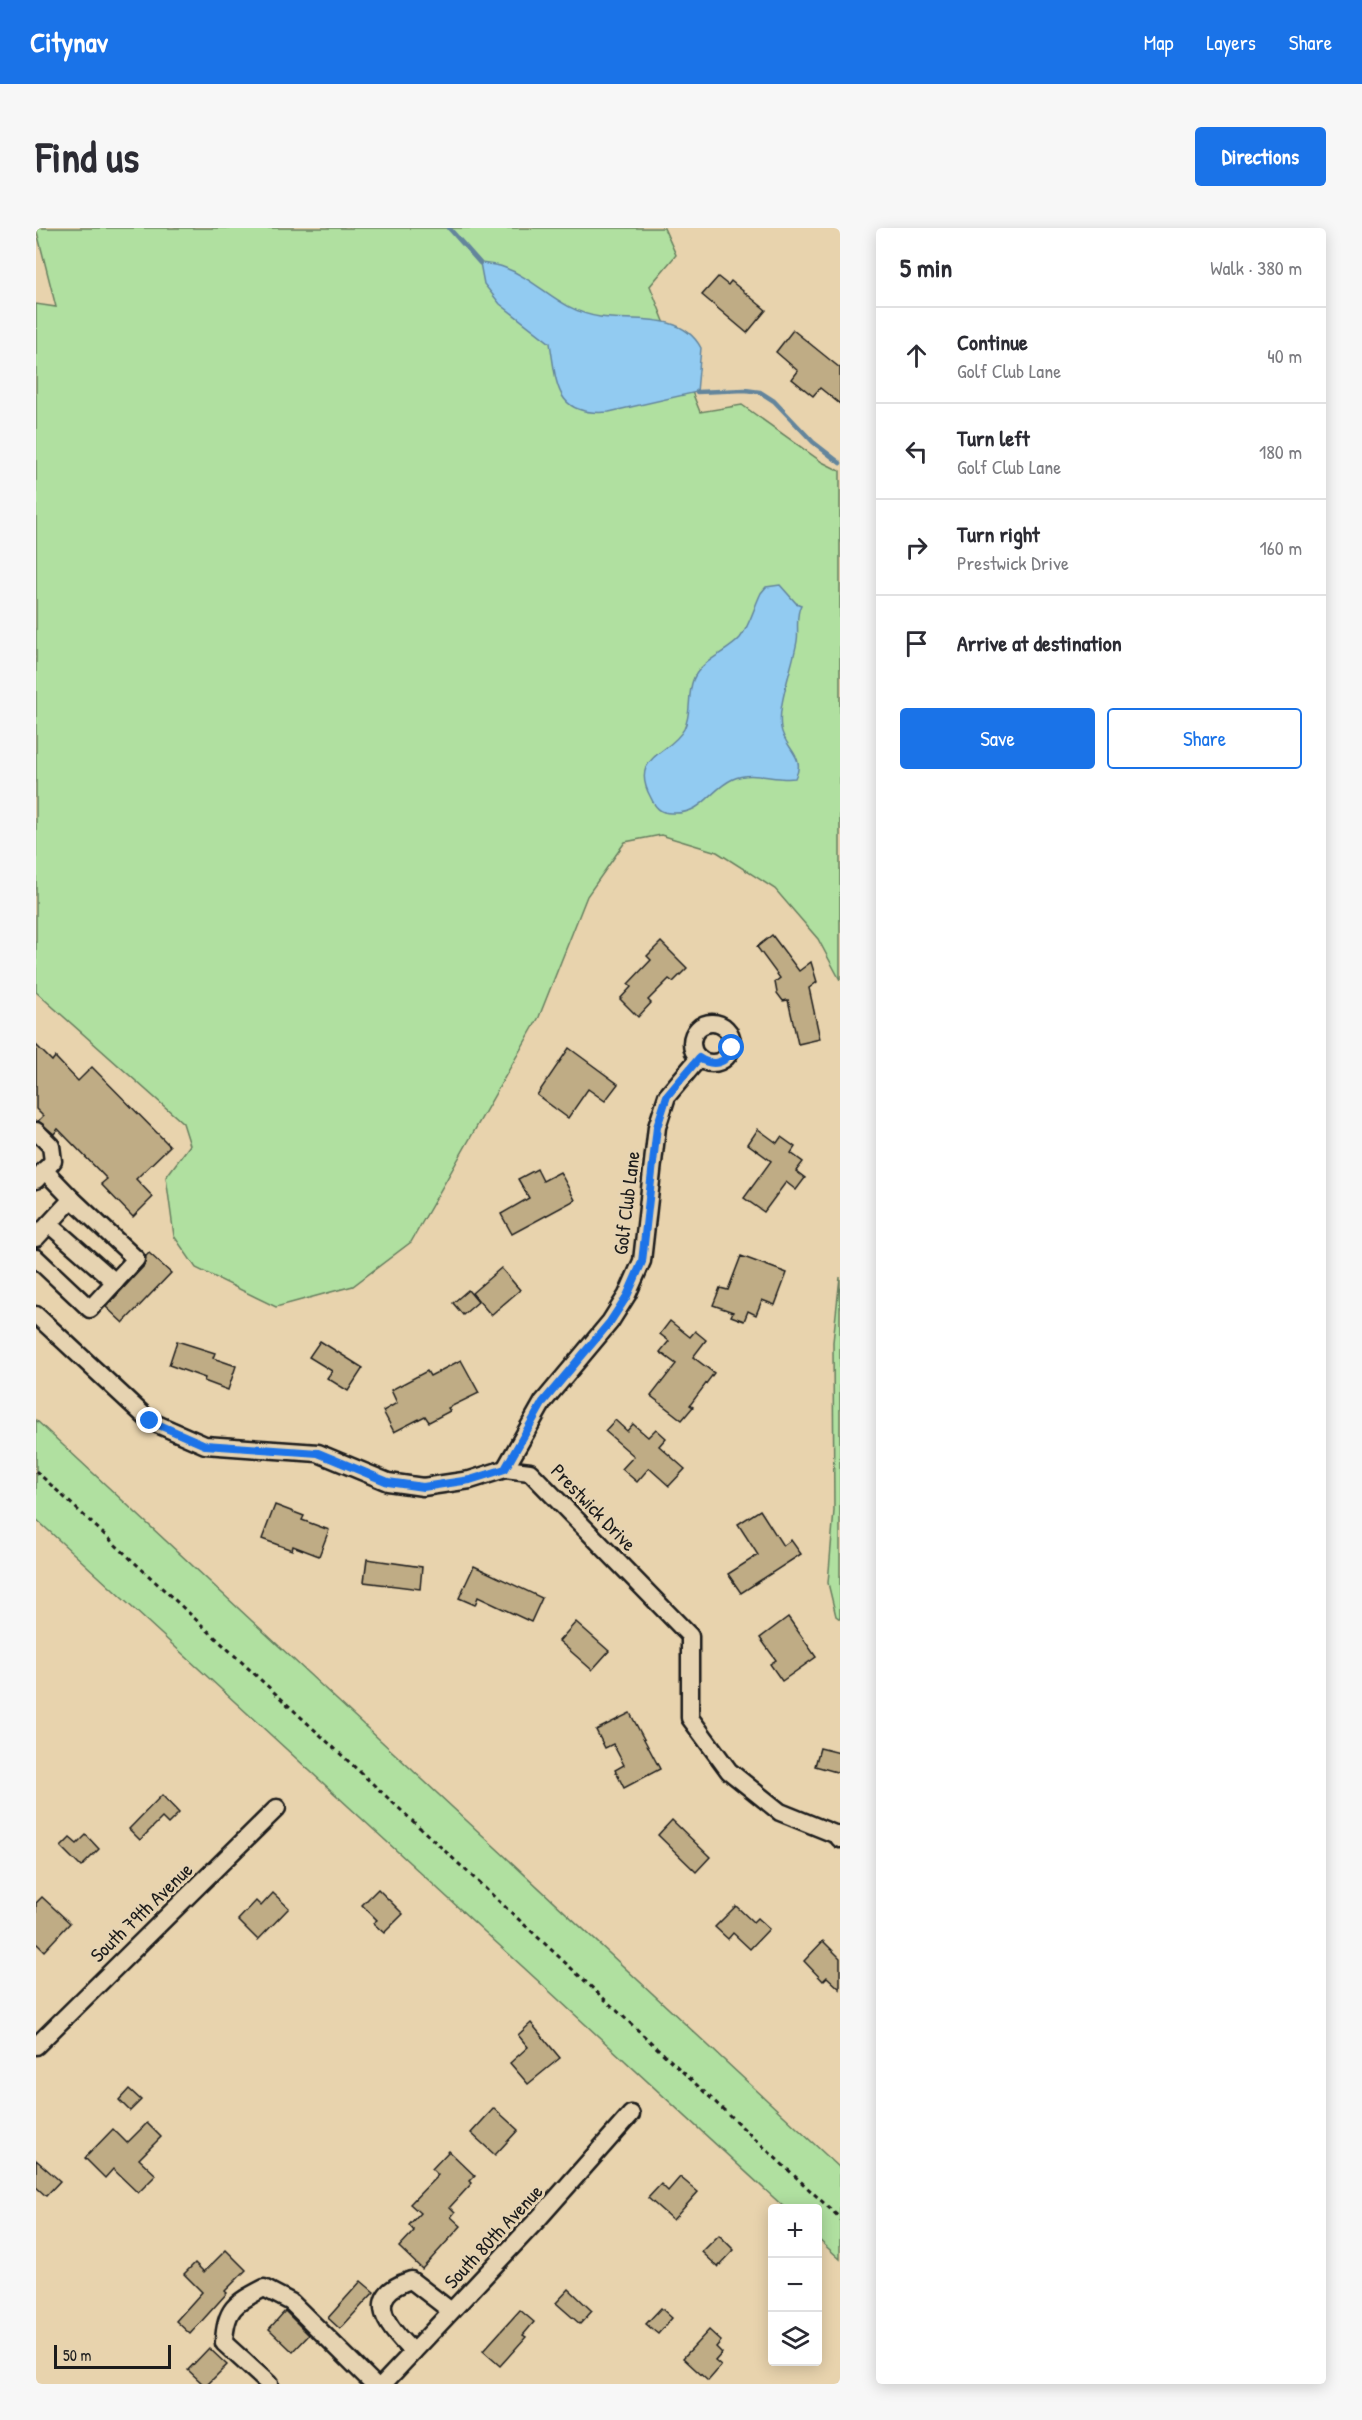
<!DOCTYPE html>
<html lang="en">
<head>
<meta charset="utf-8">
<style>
	:root { --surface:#fff; --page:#f7f7f7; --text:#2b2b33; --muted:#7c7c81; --line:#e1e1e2; --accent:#1a73e8 }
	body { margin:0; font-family:"Patrick Hand",sans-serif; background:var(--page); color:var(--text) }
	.controls { position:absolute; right:18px; bottom:18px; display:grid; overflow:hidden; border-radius:6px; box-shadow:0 3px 15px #0003 }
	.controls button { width:54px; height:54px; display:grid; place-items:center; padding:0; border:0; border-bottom:2px solid var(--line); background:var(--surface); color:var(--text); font:30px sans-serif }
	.scale { position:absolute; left:18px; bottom:15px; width:117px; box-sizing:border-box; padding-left:6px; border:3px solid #1c1c1c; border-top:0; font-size:16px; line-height:21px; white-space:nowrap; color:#1c1c1c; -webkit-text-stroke:4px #e6d3b1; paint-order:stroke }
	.stop { position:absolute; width:18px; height:18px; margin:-14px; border:4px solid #1a73e8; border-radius:50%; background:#fff }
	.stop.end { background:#1a73e8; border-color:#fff; box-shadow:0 2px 6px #0008 }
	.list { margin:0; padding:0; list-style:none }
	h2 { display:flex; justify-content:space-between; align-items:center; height:78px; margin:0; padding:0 24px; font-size:26px }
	h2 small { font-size:20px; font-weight:400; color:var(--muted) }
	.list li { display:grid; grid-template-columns:39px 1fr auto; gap:18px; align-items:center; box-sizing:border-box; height:96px; padding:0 24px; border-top:2px solid var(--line) }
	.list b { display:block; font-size:22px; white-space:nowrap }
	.list p { margin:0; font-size:20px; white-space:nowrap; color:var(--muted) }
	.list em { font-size:20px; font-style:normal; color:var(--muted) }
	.actions { display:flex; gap:12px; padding:18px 24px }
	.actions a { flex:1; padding:14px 0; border:2px solid var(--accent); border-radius:6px; text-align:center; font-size:21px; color:var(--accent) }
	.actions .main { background:var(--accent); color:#fff }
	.icon { flex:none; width:33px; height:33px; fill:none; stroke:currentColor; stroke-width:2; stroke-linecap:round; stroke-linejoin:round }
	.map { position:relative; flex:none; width:804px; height:2156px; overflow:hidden; border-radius:6px }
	header { display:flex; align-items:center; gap:36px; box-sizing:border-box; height:84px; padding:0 30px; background:var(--accent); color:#fff }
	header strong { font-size:28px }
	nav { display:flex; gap:33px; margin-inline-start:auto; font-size:21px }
	.intro { display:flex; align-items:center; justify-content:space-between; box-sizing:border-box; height:144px; padding:0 36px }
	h1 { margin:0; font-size:42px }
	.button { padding:15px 27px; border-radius:6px; background:var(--accent); color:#fff; font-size:21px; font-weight:700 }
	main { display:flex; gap:36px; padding:0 36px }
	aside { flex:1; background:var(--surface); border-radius:6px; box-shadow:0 3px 15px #0003 }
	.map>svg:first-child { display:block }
	.green { fill:#b0e0a0; stroke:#667e5e; stroke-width:1.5 }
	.water { fill:#92cbf1; stroke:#63859c; stroke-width:1.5 }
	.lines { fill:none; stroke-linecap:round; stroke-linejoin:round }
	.stream { stroke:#63859c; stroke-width:4.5 }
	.building { fill:#bfac85; stroke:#1c1c1c; stroke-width:1.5 }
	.minor-casing { stroke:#1c1c1c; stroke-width:21 }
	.path { stroke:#1c1c1c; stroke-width:3; stroke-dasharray:4.5 4.5; stroke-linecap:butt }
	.minor { stroke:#e6d3b1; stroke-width:16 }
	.route { stroke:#1a73e8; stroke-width:8 }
	.labels { text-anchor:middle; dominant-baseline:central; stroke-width:6; stroke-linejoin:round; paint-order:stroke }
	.street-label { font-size:20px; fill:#1c1c1c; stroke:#e6d3b1 }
</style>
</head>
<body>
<header>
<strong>Citynav</strong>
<nav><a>Map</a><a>Layers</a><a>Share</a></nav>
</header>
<div class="intro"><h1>Find us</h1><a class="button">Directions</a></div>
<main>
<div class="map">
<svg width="804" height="2156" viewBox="0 0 804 2156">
	<rect width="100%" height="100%" fill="#e8d3ad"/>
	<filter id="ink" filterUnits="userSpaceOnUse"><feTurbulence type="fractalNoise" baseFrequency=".0167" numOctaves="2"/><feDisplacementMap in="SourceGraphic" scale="12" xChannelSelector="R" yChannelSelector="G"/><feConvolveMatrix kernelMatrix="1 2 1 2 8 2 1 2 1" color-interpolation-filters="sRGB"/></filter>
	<g filter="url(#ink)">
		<g class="green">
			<path d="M 0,0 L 628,0 L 640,27 L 614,58 L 664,184 L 706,177 L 786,234 L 804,243 L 804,752 L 782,711 L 739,661 L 681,624 L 625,607 L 589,614 L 551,668 L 503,789 L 375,1014 L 317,1058 L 240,1079 L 160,1040 L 138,1008 L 130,949 L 154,917 L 147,895 L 0,764 L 0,76 L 20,79 Z"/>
			<path d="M 804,1049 L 804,1391 L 800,1388 L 792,1355 L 798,1283 L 797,1114 Z"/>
			<path d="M 0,1192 L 804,1940 L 804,2031 L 782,2011 L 782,1980 L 749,1980 L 0,1291 Z"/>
		</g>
		<g class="water">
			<path d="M 444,35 C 451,36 460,36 467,39 C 503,52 523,83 564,89 C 597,94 646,83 665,120 L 661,164 L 573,184 C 519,189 521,157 514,115 L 464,76 L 448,56 Z"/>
			<path d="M 744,357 L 760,375 L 765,377 C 759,388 763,401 761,413 C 757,438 741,478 745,500 C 748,520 771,529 759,550 C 739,553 716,542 697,551 C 673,562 667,587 635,585 C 624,585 619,579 615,570 C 592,528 634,527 648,501 C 656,485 651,468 657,452 C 665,432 691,425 704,410 C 714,397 718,379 725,365 L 730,359 Z"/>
		</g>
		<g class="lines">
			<g class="stream">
				<path d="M 413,0 L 444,35"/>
				<path d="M 661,164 L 709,162 L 724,164 L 738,173 L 777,214 L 804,235"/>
			</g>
		</g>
		<g class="building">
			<path d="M 682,49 L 692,57 L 695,53 L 730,82 L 711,105 L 666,67 Z"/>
			<path d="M 757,102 L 804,140 L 804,176 L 784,160 L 777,168 L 756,151 L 762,143 L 740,124 Z"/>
			<path d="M 736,707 L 763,743 L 775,734 L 781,754 L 773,760 L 784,811 L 762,816 L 752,772 L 747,773 L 741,765 L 739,754 L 744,750 L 721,719 Z"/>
			<path d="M 625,714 L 651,740 L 637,754 L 633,751 L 612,772 L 615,775 L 602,789 L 584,771 L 595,759 L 592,756 L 615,732 L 611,728 Z"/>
			<path d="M 0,817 L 16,833 L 19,829 L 42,853 L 56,839 L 134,918 L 100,951 L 117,969 L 97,989 L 65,956 L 71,951 L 22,901 L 18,906 L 2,893 L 7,888 L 0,881 Z"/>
			<path d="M 533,820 L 582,856 L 569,873 L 552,861 L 532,890 L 501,867 Z"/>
			<path d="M 722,901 L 741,915 L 745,909 L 759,919 L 755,925 L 767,934 L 760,943 L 769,950 L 760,962 L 750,954 L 728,984 L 708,970 L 735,933 L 712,916 Z"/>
			<path d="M 501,941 L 507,953 L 524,944 L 539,972 L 476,1006 L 465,986 L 493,970 L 482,951 Z"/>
			<path d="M 113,1025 L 135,1045 L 87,1095 L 70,1079 L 108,1038 L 110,1028 Z"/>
			<path d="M 705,1028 L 751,1045 L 739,1077 L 726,1072 L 720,1087 L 712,1083 L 708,1093 L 695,1088 L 697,1084 L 677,1077 L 684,1060 L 692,1062 Z"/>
			<path d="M 465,1040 L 484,1062 L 455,1087 L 436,1065 Z"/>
			<path d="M 432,1062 L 442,1074 L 427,1087 L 417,1075 Z"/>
			<path d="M 634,1093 L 654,1109 L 659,1103 L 670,1112 L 657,1129 L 678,1145 L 654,1177 L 657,1179 L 646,1192 L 615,1168 L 640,1136 L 624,1124 L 633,1113 L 624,1106 Z"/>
			<path d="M 141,1113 L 179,1125 L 177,1130 L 200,1138 L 192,1162 L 168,1153 L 169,1150 L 133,1137 Z"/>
			<path d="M 284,1113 L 327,1140 L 312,1163 L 291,1150 L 296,1143 L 273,1129 Z"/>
			<path d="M 425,1132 L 443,1165 L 412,1180 L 414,1183 L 393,1194 L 389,1188 L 358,1204 L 347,1183 L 361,1175 L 355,1162 L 391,1143 L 394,1148 Z"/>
			<path d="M 579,1192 L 591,1203 L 597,1196 L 612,1209 L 620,1201 L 630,1210 L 623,1218 L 649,1241 L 633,1258 L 613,1240 L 601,1254 L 586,1241 L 598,1228 L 569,1203 Z"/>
			<path d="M 239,1277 L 268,1288 L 266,1292 L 293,1302 L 283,1328 L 257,1318 L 256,1322 L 226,1311 Z"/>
			<path d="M 724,1282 L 747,1318 L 755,1312 L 765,1326 L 705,1365 L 692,1346 L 722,1327 L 702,1296 Z"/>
			<path d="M 331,1331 L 386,1339 L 384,1361 L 328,1354 Z"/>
			<path d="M 438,1338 L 506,1370 L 495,1394 L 442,1369 L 439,1377 L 423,1370 Z"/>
			<path d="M 752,1389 L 780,1429 L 746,1453 L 734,1436 L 740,1432 L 724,1410 Z"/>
			<path d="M 540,1394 L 573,1423 L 556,1442 L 523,1413 Z"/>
			<path d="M 594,1485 L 624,1541 L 588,1560 L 579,1542 L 588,1537 L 577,1516 L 569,1520 L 560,1502 Z"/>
			<path d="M 784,1520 L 804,1525 L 804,1545 L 779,1538 Z"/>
			<path d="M 126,1567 L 143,1585 L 132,1596 L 126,1590 L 104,1612 L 93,1601 Z"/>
			<path d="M 636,1592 L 674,1629 L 660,1644 L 622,1607 Z"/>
			<path d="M 50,1607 L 63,1621 L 45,1639 L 25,1619 L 34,1610 L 41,1616 Z"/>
			<path d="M 342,1661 L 367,1686 L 348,1705 L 337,1695 L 341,1692 L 326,1677 Z"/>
			<path d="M 237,1665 L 253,1680 L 222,1712 L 202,1692 L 220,1673 L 225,1678 Z"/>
			<path d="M 6,1669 L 34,1695 L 8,1723 L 0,1715 L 0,1675 Z"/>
			<path d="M 700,1678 L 717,1694 L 721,1690 L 733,1701 L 714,1721 L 697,1705 L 692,1711 L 679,1699 Z"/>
			<path d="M 787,1713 L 804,1730 L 804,1761 L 791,1749 L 787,1753 L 768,1733 Z"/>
			<path d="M 495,1795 L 524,1830 L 492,1856 L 474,1835 L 492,1819 L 482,1807 Z"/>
			<path d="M 93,1861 L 105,1872 L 94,1883 L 83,1872 Z"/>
			<path d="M 458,1880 L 482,1902 L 459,1927 L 435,1905 Z"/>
			<path d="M 111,1895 L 125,1909 L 103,1931 L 120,1947 L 102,1965 L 77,1941 L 69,1950 L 49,1930 L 77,1901 L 91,1915 Z"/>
			<path d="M 413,1923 L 439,1948 L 434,1953 L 436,1955 L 414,1979 L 419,1984 L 415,1989 L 425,1998 L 386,2041 L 363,2019 L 378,2003 L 373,1997 L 384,1985 L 374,1976 L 402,1947 L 396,1941 Z"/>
			<path d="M 0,1932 L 24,1953 L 10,1968 L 0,1959 Z"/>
			<path d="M 644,1949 L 662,1964 L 637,1992 L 612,1970 L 625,1956 L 632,1963 Z"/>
			<path d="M 683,2007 L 698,2022 L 682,2039 L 666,2024 Z"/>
			<path d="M 190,2022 L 210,2042 L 189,2063 L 191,2065 L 154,2106 L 140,2093 L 166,2064 L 148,2046 L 159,2035 L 168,2044 Z"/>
			<path d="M 325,2053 L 338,2064 L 304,2101 L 292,2090 Z"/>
			<path d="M 533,2061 L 556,2083 L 544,2096 L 520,2075 Z"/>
			<path d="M 625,2080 L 636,2090 L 622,2106 L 610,2096 Z"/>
			<path d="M 484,2082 L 498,2094 L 487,2107 L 490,2109 L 464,2138 L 447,2123 Z"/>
			<path d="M 249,2083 L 273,2107 L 257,2124 L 233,2101 Z"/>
			<path d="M 673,2102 L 685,2113 L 680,2119 L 686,2125 L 679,2133 L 685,2138 L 672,2153 L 647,2130 Z"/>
			<path d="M 173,2120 L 191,2137 L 172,2156 L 167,2156 L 152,2142 Z"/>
		</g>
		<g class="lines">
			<defs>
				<g id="minor">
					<circle cx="676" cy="815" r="20"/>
					<path d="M 0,903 L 15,918 L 17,933 L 0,952"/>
					<path d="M 13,996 L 79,1054"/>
					<path d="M 0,1010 L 36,971 L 8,942"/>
					<path d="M 0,1030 L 54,1081 L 100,1031 L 36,971"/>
					<path d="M 0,1087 L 114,1193 L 169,1217 L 282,1225 L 352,1254 L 387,1259 L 434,1252 L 469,1241 L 494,1244 L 654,1408 L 654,1490 L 693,1543 L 744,1584 L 801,1607 L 804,1611"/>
					<path d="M 469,1241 L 507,1174 L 574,1094 L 591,1067 L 606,1033 L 621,899 L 631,868 L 663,830"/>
					<path d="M 0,1818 L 241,1580"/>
					<path d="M 377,2124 C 352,2100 325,2068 375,2052 L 415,2083"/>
					<path d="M 233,2156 L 188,2115 C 189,2081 199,2075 228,2060 L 255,2074 L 338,2156"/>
					<path d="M 347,2156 L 503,1990 L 595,1886"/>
				</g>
			</defs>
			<use href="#minor" class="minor-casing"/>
			<path class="path" d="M 0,1243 L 804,1990"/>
			<use href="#minor" class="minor"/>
		</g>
	</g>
	<g class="lines" filter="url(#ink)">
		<path class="route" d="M 114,1193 L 169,1217 L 282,1225 L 352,1254 L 387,1259 L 434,1252 L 469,1241 L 507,1174 L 574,1094 L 591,1068 L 606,1034 L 621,899 L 631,868 L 663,830 C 677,839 690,836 696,820"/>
	</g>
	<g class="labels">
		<g class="street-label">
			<text transform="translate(590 975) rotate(-83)">Golf Club Lane</text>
			<text transform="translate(558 1279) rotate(46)">Prestwick Drive</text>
			<text transform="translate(105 1684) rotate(-44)">South 79th Avenue</text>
			<text transform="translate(457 2008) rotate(-47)">South 80th Avenue</text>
		</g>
	</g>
</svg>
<div class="controls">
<button>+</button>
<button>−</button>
<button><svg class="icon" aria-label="layers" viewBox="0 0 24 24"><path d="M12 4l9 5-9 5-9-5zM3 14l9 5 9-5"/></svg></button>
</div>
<div class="scale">50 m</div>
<div class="stop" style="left:696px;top:820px"></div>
<div class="stop end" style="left:114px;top:1193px"></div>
</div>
<aside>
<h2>5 min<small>Walk · 380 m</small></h2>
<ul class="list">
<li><svg class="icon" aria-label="ahead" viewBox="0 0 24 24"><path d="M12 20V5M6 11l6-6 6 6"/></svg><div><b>Continue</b><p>Golf Club Lane</p></div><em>40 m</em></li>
<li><svg class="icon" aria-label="left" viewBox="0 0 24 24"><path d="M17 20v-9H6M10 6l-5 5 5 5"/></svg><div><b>Turn left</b><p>Golf Club Lane</p></div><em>180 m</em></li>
<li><svg class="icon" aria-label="right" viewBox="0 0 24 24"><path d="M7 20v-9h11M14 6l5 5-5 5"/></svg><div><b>Turn right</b><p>Prestwick Drive</p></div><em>160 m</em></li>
<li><svg class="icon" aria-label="arrive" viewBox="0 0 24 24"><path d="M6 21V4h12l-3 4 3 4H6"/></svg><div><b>Arrive at destination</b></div></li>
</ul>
<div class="actions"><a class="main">Save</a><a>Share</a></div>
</aside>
</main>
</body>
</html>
